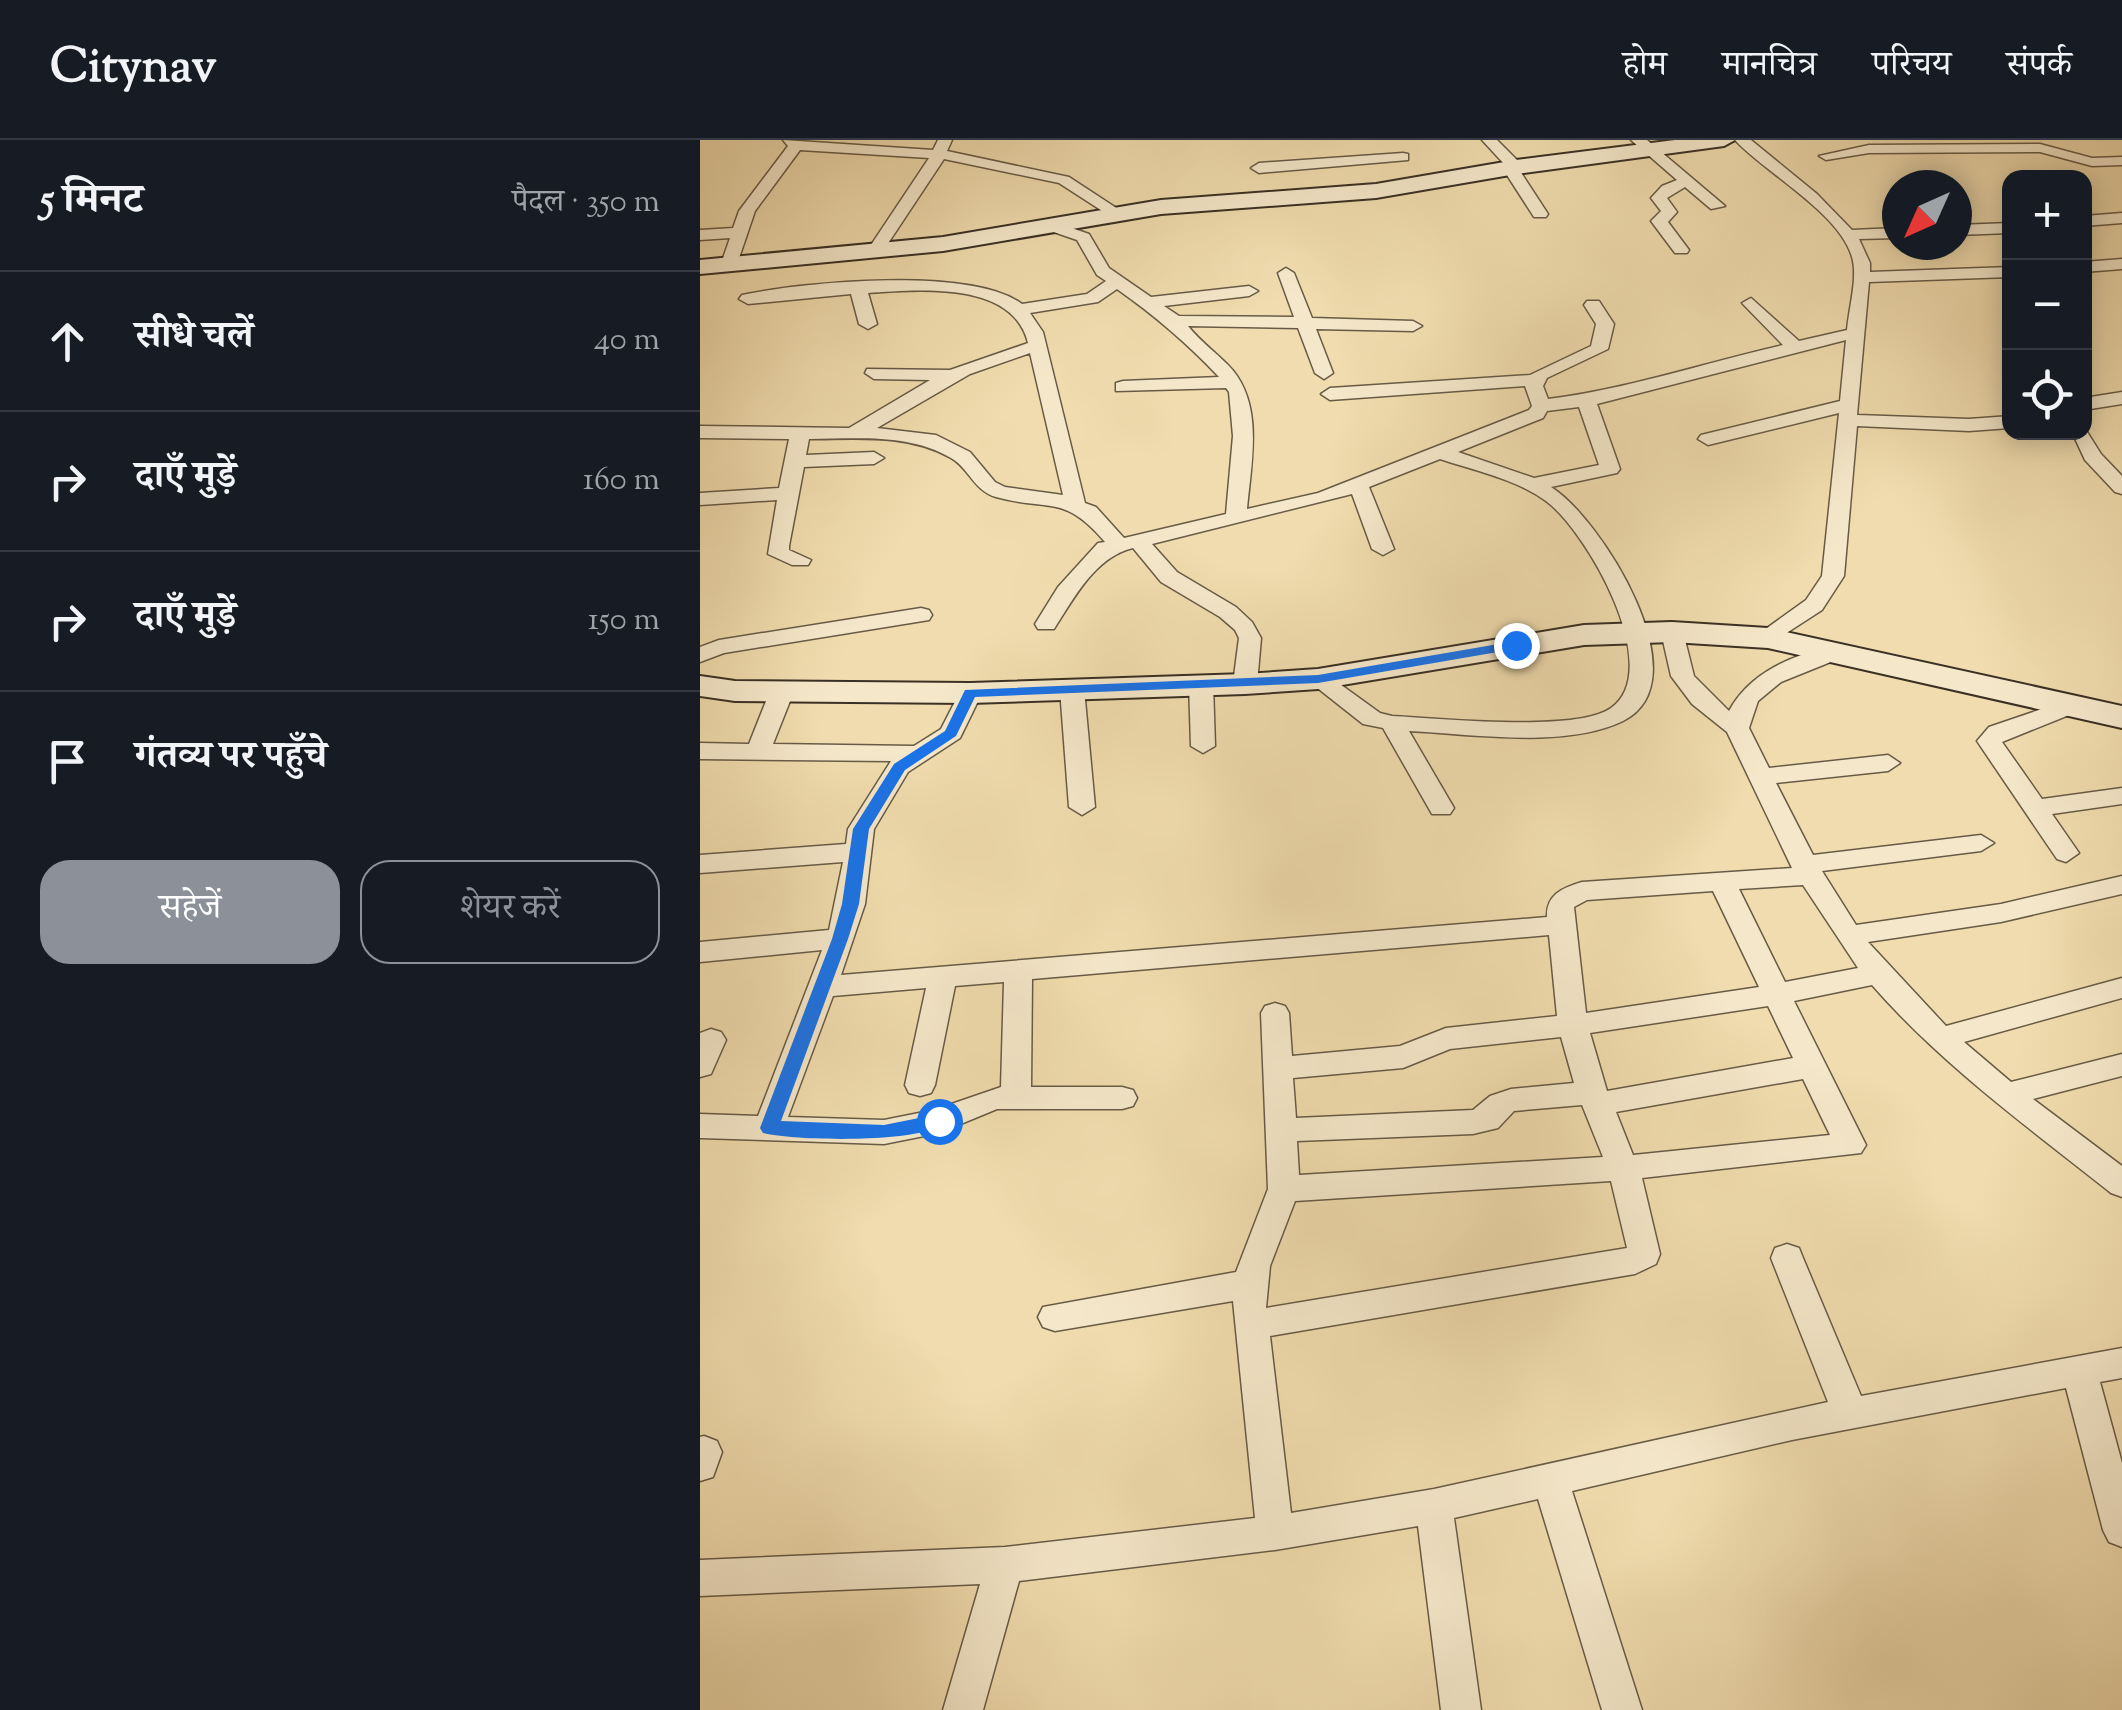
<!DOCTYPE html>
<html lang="hi">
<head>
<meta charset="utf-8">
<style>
	:root { --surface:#171b24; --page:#20242c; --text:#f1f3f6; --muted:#9ea1a6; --line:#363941; --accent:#8c9099 }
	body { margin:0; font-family:"Sorts Mill Goudy","Noto Serif Devanagari",serif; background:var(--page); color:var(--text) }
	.controls { position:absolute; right:30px; top:30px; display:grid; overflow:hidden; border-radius:20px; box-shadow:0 5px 25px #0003 }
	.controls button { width:90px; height:90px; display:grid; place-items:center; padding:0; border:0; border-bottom:2px solid var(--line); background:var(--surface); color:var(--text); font:50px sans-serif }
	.compass { position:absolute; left:1182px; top:30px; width:90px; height:90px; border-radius:50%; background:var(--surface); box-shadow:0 5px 25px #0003; rotate:225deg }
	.stop { position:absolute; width:30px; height:30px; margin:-22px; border:8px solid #1a73e8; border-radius:50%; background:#fff }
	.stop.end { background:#1a73e8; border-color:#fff; box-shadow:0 2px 10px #0008 }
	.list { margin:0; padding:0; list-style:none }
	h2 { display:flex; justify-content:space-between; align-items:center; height:130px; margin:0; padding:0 40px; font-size:42px }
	h2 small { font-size:32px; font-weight:400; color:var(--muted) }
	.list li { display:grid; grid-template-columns:65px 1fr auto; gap:30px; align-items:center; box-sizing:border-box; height:140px; padding:0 40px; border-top:2px solid var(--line) }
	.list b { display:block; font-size:38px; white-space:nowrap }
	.list em { font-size:32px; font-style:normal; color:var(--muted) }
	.actions { display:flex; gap:20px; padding:30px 40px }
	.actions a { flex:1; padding:22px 0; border:2px solid var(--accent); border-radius:30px; text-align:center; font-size:35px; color:var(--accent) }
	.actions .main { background:var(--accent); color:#fff }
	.icon { flex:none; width:55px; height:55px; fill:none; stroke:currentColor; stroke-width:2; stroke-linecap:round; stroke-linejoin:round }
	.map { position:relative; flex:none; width:1422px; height:1570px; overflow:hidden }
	header { display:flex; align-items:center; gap:60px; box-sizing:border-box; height:140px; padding:0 50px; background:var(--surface); border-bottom:2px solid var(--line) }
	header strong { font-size:48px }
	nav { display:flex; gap:55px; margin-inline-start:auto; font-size:35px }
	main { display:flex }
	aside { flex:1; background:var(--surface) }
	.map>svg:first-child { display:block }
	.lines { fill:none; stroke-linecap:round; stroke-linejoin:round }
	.street-casing { stroke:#685b46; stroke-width:3 }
	.secondary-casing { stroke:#3a3024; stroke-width:4 }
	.street { fill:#f5e8ca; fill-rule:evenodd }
	.secondary { fill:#f5e8ca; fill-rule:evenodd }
	.route { fill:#1a73e8 }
</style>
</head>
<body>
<header>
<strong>Citynav</strong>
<nav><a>होम</a><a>मानचित्र</a><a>परिचय</a><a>संपर्क</a></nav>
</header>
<main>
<aside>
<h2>5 मिनट<small>पैदल · 350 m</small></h2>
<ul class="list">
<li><svg class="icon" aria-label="ahead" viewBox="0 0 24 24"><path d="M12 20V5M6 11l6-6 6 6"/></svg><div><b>सीधे चलें</b></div><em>40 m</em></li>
<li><svg class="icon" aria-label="right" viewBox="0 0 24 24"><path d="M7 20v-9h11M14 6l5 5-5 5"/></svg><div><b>दाएँ मुड़ें</b></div><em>160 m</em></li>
<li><svg class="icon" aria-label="right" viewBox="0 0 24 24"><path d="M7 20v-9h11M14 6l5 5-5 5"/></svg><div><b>दाएँ मुड़ें</b></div><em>150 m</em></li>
<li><svg class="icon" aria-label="arrive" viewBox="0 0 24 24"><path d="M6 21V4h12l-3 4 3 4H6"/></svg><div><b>गंतव्य पर पहुँचे</b></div></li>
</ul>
<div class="actions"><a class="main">सहेजें</a><a>शेयर करें</a></div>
</aside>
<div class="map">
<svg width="1422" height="1570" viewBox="0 0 1422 1570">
	<rect width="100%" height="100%" fill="#f0dcae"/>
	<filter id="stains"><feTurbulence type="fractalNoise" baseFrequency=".002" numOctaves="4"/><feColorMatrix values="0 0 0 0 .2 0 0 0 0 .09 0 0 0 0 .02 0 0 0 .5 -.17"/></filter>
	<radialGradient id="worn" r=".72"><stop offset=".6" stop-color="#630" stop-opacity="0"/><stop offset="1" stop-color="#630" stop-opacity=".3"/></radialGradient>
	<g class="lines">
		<defs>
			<g id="street">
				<path d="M 83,0 L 233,10 L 238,0 L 252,0 L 247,11 L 369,37 L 424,73 L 410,76 L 359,43 L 244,19 L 181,114 L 175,116 L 167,111 L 229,18 L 100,10 L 55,71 L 37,124 L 23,128 L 21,124 L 30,98 L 0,100 L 0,90 L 33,88 L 39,71 L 88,6 Z"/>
				<path d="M 782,0 L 797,0 L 821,24 L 820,31 L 848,74 L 846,77 L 834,77 L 803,29 L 806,26 Z"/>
				<path d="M 931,0 L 947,0 L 1025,66 L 1011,69 L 985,47 L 967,58 L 977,72 L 968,82 L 989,110 L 987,113 L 975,113 L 951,81 L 961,71 L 951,58 L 962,46 L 977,40 Z"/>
				<path d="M 1035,0 L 1051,0 L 1117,54 L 1152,90 L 1197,88 L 1197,98 L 1159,99 L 1170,123 L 1170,132 L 1310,127 L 1310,137 L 1169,142 L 1157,275 L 1269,279 L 1310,276 L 1310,288 L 1269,291 L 1157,286 L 1144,436 L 1122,470 L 1068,505 L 1057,498 L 1060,493 L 1106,460 L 1122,436 L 1139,273 L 1008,305 L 998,299 L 1001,295 L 1140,261 L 1146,200 L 897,264 L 920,329 L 917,333 L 851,347 C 900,377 1004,541 923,581 C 865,609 772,594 709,591 L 754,668 L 750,674 L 732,674 L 683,588 L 663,584 L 606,539 L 618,532 L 626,534 L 680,573 L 692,576 C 738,578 876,593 911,568 C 966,529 886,390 846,361 C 816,339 776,331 740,319 L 669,347 L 694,409 L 683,415 L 672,409 L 652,354 L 452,404 L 477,432 L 536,467 L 552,482 L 561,498 L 557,544 L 545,551 L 533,544 L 539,498 L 535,490 L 520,477 L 461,442 L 433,408 C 395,417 374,458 354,489 L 338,489 L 335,484 L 358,447 L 398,403 L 405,402 C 363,353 350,372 296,357 C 274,351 269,328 251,318 C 208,293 157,299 109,299 L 106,315 L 174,312 L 184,318 L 174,324 L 104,327 L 89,406 L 89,410 L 111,420 L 108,425 L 92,425 L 68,414 L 77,360 L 0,365 L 0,353 L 79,348 L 89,299 L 0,298 L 0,286 L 149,288 L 230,240 L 174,239 L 165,233 L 167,229 L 250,230 L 328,203 C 313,140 217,150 168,153 L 177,184 L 168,189 L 159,184 L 151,154 L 48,164 L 39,159 L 42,155 C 103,142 271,126 322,164 L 387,154 L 406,141 L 397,135 L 377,100 L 342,88 L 342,82 L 348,80 L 389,94 L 409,128 L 451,157 L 549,146 L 558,151 L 549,156 L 464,166 L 479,176 L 594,177 L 578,133 L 586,128 L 594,133 L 612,178 L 713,181 L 722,186 L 713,191 L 616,189 L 633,233 L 624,239 L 615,233 L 598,188 L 488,186 C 500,201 514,211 528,225 C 565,262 551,323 547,369 L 618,353 L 829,270 L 832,266 L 825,246 L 630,260 L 621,254 L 630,248 L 830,235 L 891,206 L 896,184 L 884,165 L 887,161 L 899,161 L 914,184 L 908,209 L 847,238 L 843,246 L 848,259 C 928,249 1004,223 1083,205 L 1042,163 L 1051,158 L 1099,201 L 1147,190 C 1149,168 1157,141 1153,121 C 1144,75 1065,33 1035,0 ZM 417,149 C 454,175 488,204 519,237 L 423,241 L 416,243 L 416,251 L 526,248 L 529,252 L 533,296 L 526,374 L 424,398 L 396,367 L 385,363 L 343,192 L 330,173 L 398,162 ZM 330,213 L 363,355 L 305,347 L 295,342 L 270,312 L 236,295 L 177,288 L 270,234 ZM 879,267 L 899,325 L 834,338 L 758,312 L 843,278 L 847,271 Z"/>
				<path d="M 1340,4 L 1392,18 L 1422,17 L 1422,25 L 1392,26 L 1340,12 L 1169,13 L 1126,20 L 1119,16 L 1169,5 Z"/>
				<path d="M 703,13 L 708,14 L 708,20 L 559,33 L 551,28 L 559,23 Z"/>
				<path d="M 1422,73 L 1422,83 L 1384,86 L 1384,76 Z"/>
				<path d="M 1310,83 L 1310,93 L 1257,95 L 1257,85 Z"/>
				<path d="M 1422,119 L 1422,129 L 1384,132 L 1384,122 Z"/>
				<path d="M 1422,252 L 1422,264 L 1384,270 L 1384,258 Z"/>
				<path d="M 1384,287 L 1401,314 L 1422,336 L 1422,354 L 1415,352 L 1385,320 L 1372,292 L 1384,292 Z"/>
				<path d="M 221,468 L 229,470 L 232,475 L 229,480 L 24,513 L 0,522 L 0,507 L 19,500 Z"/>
				<path d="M 972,485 L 983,492 L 994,536 L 1029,571 C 1050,532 1093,515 1135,505 L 1146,512 L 1143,517 L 1081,542 L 1058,561 L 1049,588 L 1069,628 L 1188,615 L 1200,623 L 1188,631 L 1076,643 L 1113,715 L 1281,695 L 1294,703 L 1281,711 L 1122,731 L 1156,785 L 1301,764 L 1422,736 L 1422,754 L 1301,782 L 1168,802 L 1246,886 L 1422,838 L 1422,858 L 1264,902 L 1311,942 L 1422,914 L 1422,936 L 1333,959 L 1422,1026 L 1422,1057 L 1411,1053 C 1328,987 1242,925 1172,845 L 1094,861 L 1166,1005 L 1161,1013 L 942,1038 L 960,1114 L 956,1124 L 935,1134 L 570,1196 L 591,1373 L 734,1349 L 1128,1262 L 1071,1118 L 1075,1108 L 1087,1104 L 1099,1108 L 1103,1118 L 1161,1256 L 1422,1208 L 1422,1238 L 1400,1242 L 1422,1323 L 1422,1407 L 1409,1402 L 1403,1390 L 1366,1248 L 1092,1300 L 872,1351 L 942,1570 L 902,1570 L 838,1359 L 754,1378 L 781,1570 L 741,1570 L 718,1386 L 575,1410 L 319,1441 L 283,1570 L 243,1570 L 280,1444 L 0,1456 L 0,1420 L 305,1407 L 555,1378 L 533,1161 L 355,1191 L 343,1187 L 338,1177 L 343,1167 L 536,1132 L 568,1049 L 561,873 L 565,866 L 575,863 L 585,866 L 589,873 L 592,916 L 700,906 L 746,888 L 857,876 L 849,795 L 332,839 L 331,947 L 422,947 L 433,950 L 437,958 L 433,966 L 422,969 L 297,969 L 239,993 L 184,1004 L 0,998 L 0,974 L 58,976 L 122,810 L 0,822 L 0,802 L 129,790 L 143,722 L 0,733 L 0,715 L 146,704 L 148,689 L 191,621 L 0,619 L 0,603 L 49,604 L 70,551 L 82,544 L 94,551 L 73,604 L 214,606 L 241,589 L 262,548 L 270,546 L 282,553 L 260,598 L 208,632 L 174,689 L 165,764 L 141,835 L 847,777 C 846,755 862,748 882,742 L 1092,728 L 1027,592 L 992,564 L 971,536 L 961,492 ZM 1103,745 L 1158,828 L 1085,842 L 1039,749 ZM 1013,751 L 1059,847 L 886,873 L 874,767 L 887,760 ZM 304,842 L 301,947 L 234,970 L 184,980 L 88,977 L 133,856 L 226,848 L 205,945 L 209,953 L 220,956 L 231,953 L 235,945 L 255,846 ZM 1068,866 L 1093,918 L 907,951 L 890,893 ZM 861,897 L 874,943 L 811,949 L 790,956 L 773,970 L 596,978 L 593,938 L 703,928 L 750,909 ZM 1103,939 L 1130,995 L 933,1015 L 916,972 ZM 882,965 L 903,1017 L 599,1035 L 597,1001 L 773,994 L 798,988 L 814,971 ZM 911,1041 L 927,1108 L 566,1168 L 570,1126 L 595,1061 Z"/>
				<path d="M 501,537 L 513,544 L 515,606 L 503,613 L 491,606 L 489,544 Z"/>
				<path d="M 372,542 L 384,549 L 395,667 L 382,675 L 369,667 L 360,549 Z"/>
				<path d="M 1371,559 L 1383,566 L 1379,571 L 1302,602 L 1342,659 L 1422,648 L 1422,664 L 1352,674 L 1379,713 L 1366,722 L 1357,719 L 1277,601 L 1289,587 Z"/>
				<path d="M 11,889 L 21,892 L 26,900 L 11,934 L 0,937 L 0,893 Z"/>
				<path d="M 4,1296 L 17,1301 L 22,1312 L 13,1337 L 0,1341 L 0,1297 Z"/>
			</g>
			<g id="secondary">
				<path d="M 975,0 L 1035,0 L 1024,6 L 816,34 L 676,58 L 461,74 L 243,111 L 0,134 L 0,120 L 243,97 L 461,60 L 676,44 L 816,20 Z"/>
				<path d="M 972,482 L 1068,488 L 1422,566 L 1422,588 L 1068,508 L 972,502 L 884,505 L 618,549 L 545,554 L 270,563 L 35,561 L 0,556 L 0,536 L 35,541 L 270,543 L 545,534 L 618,529 L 884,485 Z"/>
			</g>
		</defs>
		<use href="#street" class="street-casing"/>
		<use href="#secondary" class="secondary-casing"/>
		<use href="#street" class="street"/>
		<use href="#secondary" class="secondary"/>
	</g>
	<path class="route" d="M 816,501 L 823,505 L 821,508 L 618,543 L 275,557 L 256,596 L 205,630 L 169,689 L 159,764 L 148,799 L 81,981 L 184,985 L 239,974 L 248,981 C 228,1004 93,1001 63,993 L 60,988 L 132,799 L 142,764 L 153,689 L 194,624 L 245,591 L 265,550 L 618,535 Z"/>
	<rect width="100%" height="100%" filter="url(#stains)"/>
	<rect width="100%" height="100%" fill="url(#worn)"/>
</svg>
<div class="controls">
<button>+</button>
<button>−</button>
<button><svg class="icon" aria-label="locate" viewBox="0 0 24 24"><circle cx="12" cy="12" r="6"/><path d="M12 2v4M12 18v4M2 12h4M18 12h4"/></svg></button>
</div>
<svg class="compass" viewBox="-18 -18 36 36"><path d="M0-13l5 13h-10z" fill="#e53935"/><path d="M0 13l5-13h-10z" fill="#9ea1a6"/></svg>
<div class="stop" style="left:239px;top:981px"></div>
<div class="stop end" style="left:816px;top:505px"></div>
</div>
</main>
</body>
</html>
